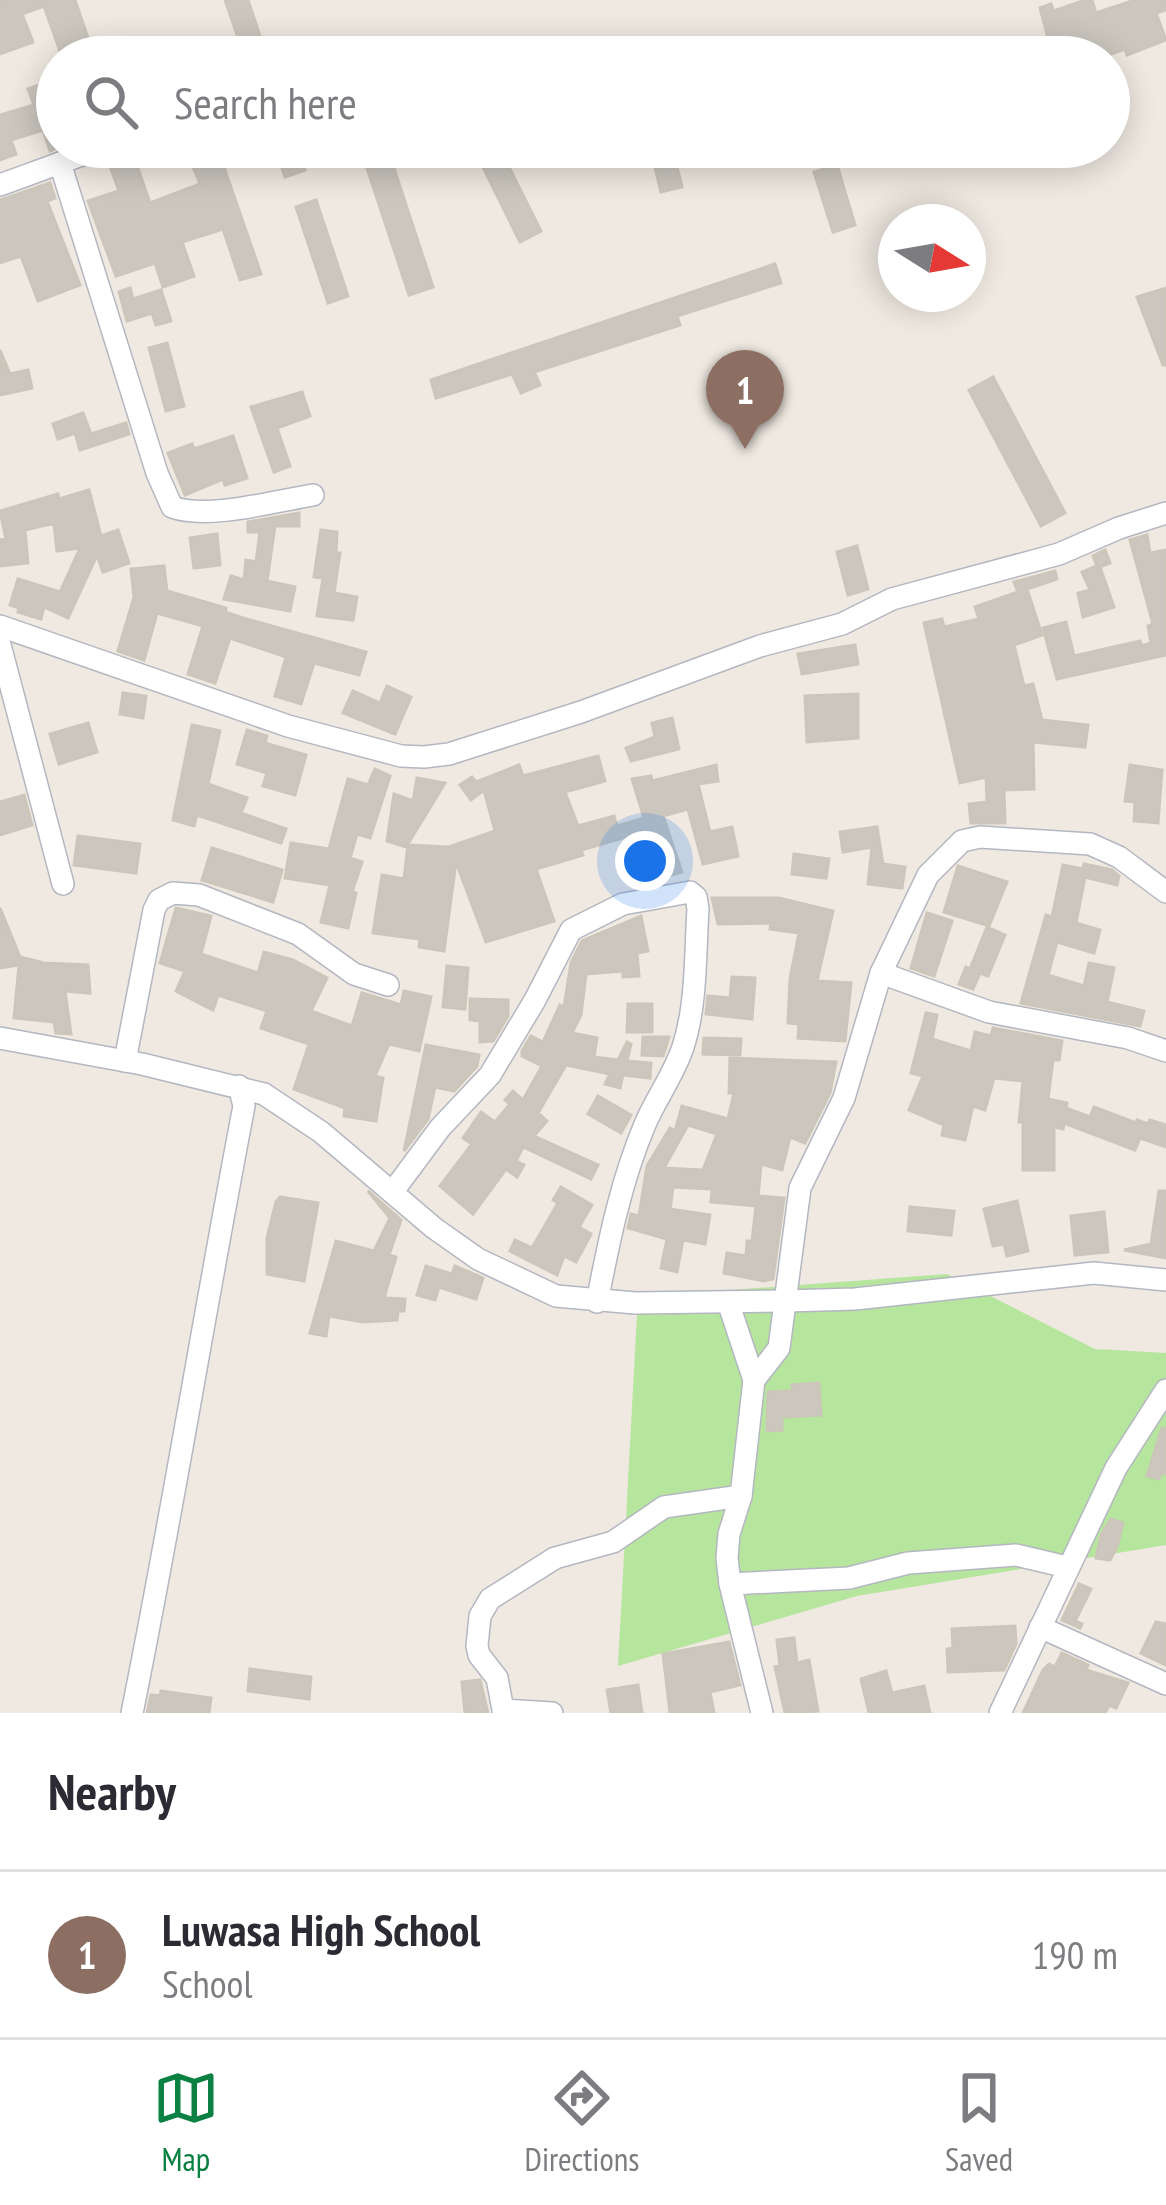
<!DOCTYPE html>
<html lang="en">
<head>
<meta charset="utf-8">
<style>
	:root { --surface:#fff; --page:#f7f7f7; --text:#2b2b33; --muted:#7c7c81; --line:#e1e1e2; --accent:#0b8043 }
	body { margin:0; font-family:"PT Sans Narrow",sans-serif; background:var(--page); color:var(--text) }
	.compass { position:absolute; left:878px; top:204px; width:108px; height:108px; border-radius:50%; background:var(--surface); box-shadow:0 6px 30px #0003; rotate:101deg }
	.you { position:absolute; left:645px; top:861px; width:42px; height:42px; margin:-30px; border:9px solid #fff; border-radius:50%; background:#1a73e8; box-shadow:0 0 0 18px #1a73e833 }
	.badge { display:grid; place-items:center; width:78px; height:78px; border-radius:50%; background:var(--accent); color:#fff; font-size:39px; font-weight:700 }
	.pin { position:absolute; translate:-50% -99px; filter:drop-shadow(0 3px 6px #0008) }
	.pin::after { content:''; position:absolute; top:63px; width:42px; height:36px; background:inherit; clip-path:polygon(0 0,100% 0,50% 100%) }
	.list { margin:0; padding:0; list-style:none }
	h2 { display:flex; justify-content:space-between; align-items:center; height:156px; margin:0; padding:0 48px; font-size:51px }
	h2 small { font-size:39px; font-weight:400; color:var(--muted) }
	.list li { display:grid; grid-template-columns:78px 1fr auto; gap:36px; align-items:center; box-sizing:border-box; height:168px; padding:0 48px; border-top:3px solid var(--line) }
	.list b { display:block; font-size:45px; white-space:nowrap }
	.list p { margin:0; font-size:39px; white-space:nowrap; color:var(--muted) }
	.list em { font-size:39px; font-style:normal; color:var(--muted) }
	.icon { flex:none; width:66px; height:66px; fill:none; stroke:currentColor; stroke-width:2; stroke-linecap:round; stroke-linejoin:round }
	.map { position:relative; flex:none; width:1166px; height:1713px; overflow:hidden }
	.search { position:absolute; background:var(--surface); box-shadow:0 6px 30px #0003; left:36px; right:36px; top:36px; height:132px; display:flex; align-items:center; gap:30px; box-sizing:border-box; padding:0 42px; border-radius:66px; color:var(--muted); font-size:45px }
	.sheet { height:324px; background:var(--surface) }
	nav { display:flex; justify-content:space-around; align-items:center; box-sizing:border-box; height:168px; border-top:3px solid var(--line); background:var(--surface); font-size:33px; color:var(--muted) }
	nav a { display:grid; justify-items:center; gap:6px }
	nav .on { color:var(--accent) }
	.map>svg:first-child { display:block }
	.green { fill:#b6e59e }
	.building { fill:#cbc7bf; stroke:#cbc5ba; stroke-width:3; fill-rule:evenodd }
	.lines { fill:none; stroke-linecap:round; stroke-linejoin:round }
	.minor-casing { stroke:#b4b7c1; stroke-width:24 }
	.minor { stroke:#fff; stroke-width:21 }
</style>
</head>
<body>
<div class="map">
<svg width="1166" height="1713" viewBox="0 0 1166 1713">
	<rect width="100%" height="100%" fill="#efe9e1"/>
	<path class="green" d="M 947,1274 L 1095,1349 L 1166,1353 L 1166,1545 L 857,1596 L 618,1666 L 638,1297 Z"/>
	<g class="building">
		<path d="M 0,0 L 75,0 L 90,44 L 61,54 L 44,6 L 22,14 L 33,42 L 0,54 Z"/>
		<path d="M 225,0 L 248,0 L 263,45 L 243,52 Z"/>
		<path d="M 1085,0 L 1092,0 L 1096,13 L 1135,0 L 1166,0 L 1166,10 L 1156,13 L 1166,40 L 1127,55 L 1125,49 L 1103,57 L 1053,57 L 1040,8 L 1051,4 L 1054,11 Z"/>
		<path d="M 48,82 L 57,106 L 57,148 L 50,151 L 43,130 L 11,140 L 16,154 L 0,160 L 0,115 L 34,105 L 28,89 Z"/>
		<path d="M 185,147 L 217,147 L 261,274 L 240,280 L 223,229 L 182,242 L 194,276 L 163,287 L 155,263 L 116,276 L 88,201 L 119,191 L 111,169 L 135,160 L 150,203 L 200,184 Z"/>
		<path d="M 275,147 L 298,147 L 305,170 L 285,177 Z"/>
		<path d="M 360,147 L 387,147 L 433,287 L 409,295 Z"/>
		<path d="M 473,147 L 499,147 L 541,231 L 520,242 Z"/>
		<path d="M 650,147 L 672,147 L 682,187 L 661,192 Z"/>
		<path d="M 837,165 L 855,225 L 833,232 L 814,172 Z"/>
		<path d="M 50,183 L 55,198 L 47,201 L 80,285 L 38,301 L 21,256 L 0,263 L 0,200 Z"/>
		<path d="M 316,200 L 348,296 L 328,303 L 296,207 Z"/>
		<path d="M 775,264 L 781,283 L 677,316 L 680,325 L 534,372 L 540,385 L 521,393 L 512,374 L 436,398 L 431,380 Z"/>
		<path d="M 130,288 L 133,299 L 161,290 L 171,321 L 156,325 L 152,313 L 127,321 L 119,292 Z"/>
		<path d="M 1166,288 L 1166,365 L 1163,365 L 1137,297 Z"/>
		<path d="M 167,343 L 184,406 L 166,411 L 149,348 Z"/>
		<path d="M 0,350 L 10,374 L 28,370 L 32,388 L 0,395 Z"/>
		<path d="M 993,377 L 1065,513 L 1041,526 L 969,390 Z"/>
		<path d="M 302,392 L 310,416 L 277,428 L 290,466 L 274,472 L 251,407 Z"/>
		<path d="M 83,413 L 91,434 L 126,423 L 129,434 L 80,450 L 75,433 L 58,439 L 53,424 Z"/>
		<path d="M 233,436 L 247,478 L 225,485 L 223,479 L 185,495 L 168,453 L 192,444 L 194,449 Z"/>
		<path d="M 89,490 L 101,536 L 118,530 L 129,563 L 103,572 L 97,555 L 68,618 L 44,607 L 41,619 L 18,612 L 19,608 L 10,605 L 18,579 L 60,592 L 80,548 L 57,551 L 54,524 L 46,525 L 25,530 L 28,563 L 0,566 L 0,540 L 6,539 L 0,511 L 58,494 L 59,499 Z"/>
		<path d="M 299,513 L 299,526 L 275,526 L 267,581 L 295,587 L 290,611 L 224,599 L 231,576 L 244,580 L 246,560 L 256,562 L 260,532 L 248,532 L 248,522 Z"/>
		<path d="M 321,530 L 337,532 L 336,553 L 340,553 L 334,593 L 357,597 L 353,620 L 317,616 L 323,578 L 314,577 Z"/>
		<path d="M 217,534 L 220,565 L 194,568 L 190,538 Z"/>
		<path d="M 1147,535 L 1150,553 L 1166,550 L 1166,655 L 1057,679 L 1043,628 L 1066,622 L 1074,656 L 1140,641 L 1142,646 L 1151,643 L 1148,626 L 1153,624 L 1130,540 Z"/>
		<path d="M 857,546 L 868,589 L 848,595 L 837,552 Z"/>
		<path d="M 1105,550 L 1110,563 L 1100,567 L 1114,607 L 1083,617 L 1078,593 L 1090,590 L 1082,572 L 1097,566 L 1093,556 Z"/>
		<path d="M 164,566 L 167,591 L 226,608 L 225,612 L 243,618 L 366,652 L 359,675 L 314,663 L 301,704 L 275,696 L 286,657 L 230,638 L 215,683 L 188,674 L 203,626 L 157,613 L 144,660 L 118,651 L 134,597 L 131,569 Z"/>
		<path d="M 1055,571 L 1057,579 L 1027,589 L 1042,635 L 1014,645 L 1024,686 L 1033,684 L 1042,720 L 1088,725 L 1085,747 L 1033,742 L 1034,789 L 1004,790 L 1005,823 L 971,823 L 969,804 L 987,802 L 986,777 L 960,783 L 924,623 L 942,619 L 944,627 L 979,619 L 975,607 L 1018,592 L 1014,582 Z"/>
		<path d="M 855,645 L 858,664 L 802,674 L 798,654 Z"/>
		<path d="M 387,686 L 411,697 L 395,734 L 343,713 L 353,691 L 380,703 Z"/>
		<path d="M 123,693 L 146,696 L 143,718 L 120,714 Z"/>
		<path d="M 858,694 L 858,738 L 807,742 L 805,696 Z"/>
		<path d="M 672,718 L 679,749 L 631,761 L 626,748 L 655,737 L 652,723 Z"/>
		<path d="M 88,723 L 97,752 L 59,764 L 50,734 Z"/>
		<path d="M 192,725 L 220,731 L 208,784 L 247,798 L 241,813 L 286,829 L 281,843 L 197,815 L 194,826 L 173,820 Z"/>
		<path d="M 247,730 L 267,736 L 265,743 L 306,755 L 295,795 L 263,786 L 267,773 L 237,764 Z"/>
		<path d="M 598,756 L 605,781 L 565,792 L 578,826 L 614,816 L 617,826 L 644,818 L 632,779 L 651,776 L 652,781 L 716,765 L 718,781 L 698,784 L 710,832 L 732,827 L 738,856 L 703,864 L 688,809 L 663,816 L 682,872 L 639,884 L 626,837 L 581,850 L 583,855 L 536,869 L 554,921 L 486,942 L 456,862 L 444,951 L 419,947 L 420,939 L 373,933 L 382,875 L 404,879 L 408,845 L 449,847 L 495,831 L 484,790 L 471,800 L 460,785 L 472,777 L 476,782 L 519,765 L 523,776 Z"/>
		<path d="M 1130,765 L 1162,770 L 1158,823 L 1134,821 L 1135,802 L 1125,801 Z"/>
		<path d="M 375,769 L 390,776 L 370,838 L 357,834 L 350,858 L 362,862 L 352,892 L 356,893 L 348,928 L 321,922 L 330,885 L 285,878 L 291,843 L 329,849 L 348,779 L 368,785 Z"/>
		<path d="M 417,778 L 445,783 L 406,847 L 387,841 L 394,794 L 413,801 Z"/>
		<path d="M 24,795 L 32,825 L 0,835 L 0,802 Z"/>
		<path d="M 877,827 L 883,864 L 905,867 L 902,888 L 868,884 L 872,847 L 843,852 L 840,832 Z"/>
		<path d="M 78,836 L 140,844 L 136,873 L 74,865 Z"/>
		<path d="M 212,848 L 282,870 L 273,902 L 202,880 Z"/>
		<path d="M 794,854 L 829,859 L 826,878 L 792,874 Z"/>
		<path d="M 1084,864 L 1112,870 L 1119,876 L 1117,885 L 1085,877 L 1076,923 L 1100,930 L 1094,953 L 1057,942 L 1048,975 L 1084,986 L 1089,963 L 1114,968 L 1107,1002 L 1144,1011 L 1140,1026 L 1021,1003 L 1046,915 L 1052,917 L 1063,865 L 1083,869 Z"/>
		<path d="M 958,866 L 1007,882 L 989,926 L 944,912 Z"/>
		<path d="M 712,898 L 779,898 L 833,911 L 817,981 L 851,983 L 845,1041 L 798,1038 L 799,1024 L 788,1023 L 790,979 L 799,933 L 770,929 L 771,923 L 718,924 Z"/>
		<path d="M 0,908 L 20,957 L 44,963 L 88,965 L 90,993 L 65,991 L 71,1034 L 56,1033 L 54,1022 L 14,1018 L 19,965 L 0,968 Z"/>
		<path d="M 176,908 L 211,916 L 201,954 L 258,973 L 264,952 L 293,960 L 327,978 L 311,1011 L 352,1026 L 362,993 L 401,1005 L 404,991 L 431,997 L 419,1051 L 389,1044 L 375,1076 L 383,1078 L 376,1121 L 344,1116 L 345,1108 L 294,1089 L 309,1044 L 261,1028 L 267,1011 L 218,995 L 213,1010 L 176,991 L 185,971 L 160,963 Z"/>
		<path d="M 927,913 L 952,921 L 934,976 L 911,968 Z"/>
		<path d="M 641,916 L 648,951 L 637,953 L 639,976 L 623,977 L 623,971 L 586,974 L 581,1015 L 572,1033 L 597,1038 L 594,1057 L 618,1060 L 627,1042 L 631,1044 L 627,1061 L 651,1063 L 650,1078 L 623,1075 L 620,1088 L 605,1084 L 610,1074 L 566,1065 L 538,1113 L 547,1121 L 534,1136 L 598,1165 L 591,1179 L 523,1147 L 516,1161 L 524,1165 L 517,1177 L 506,1169 L 473,1214 L 440,1186 L 472,1144 L 463,1138 L 481,1112 L 495,1122 L 510,1104 L 505,1100 L 513,1091 L 523,1100 L 542,1066 L 522,1056 L 522,1051 L 531,1036 L 543,1042 L 560,1005 L 564,1007 L 571,963 L 582,941 Z"/>
		<path d="M 987,927 L 1005,935 L 988,976 L 980,973 L 973,989 L 959,984 L 966,967 L 970,969 Z"/>
		<path d="M 447,966 L 468,968 L 465,1009 L 443,1007 Z"/>
		<path d="M 732,977 L 755,978 L 752,1019 L 706,1014 L 708,996 L 730,998 Z"/>
		<path d="M 470,999 L 508,1000 L 508,1016 L 493,1041 L 480,1042 L 480,1021 L 470,1020 Z"/>
		<path d="M 628,1004 L 652,1004 L 652,1032 L 627,1032 Z"/>
		<path d="M 926,1013 L 937,1015 L 932,1039 L 971,1051 L 975,1032 L 991,1036 L 993,1028 L 1062,1041 L 1059,1060 L 1053,1060 L 1048,1099 L 1067,1103 L 1066,1108 L 1090,1117 L 1094,1107 L 1136,1123 L 1137,1120 L 1148,1124 L 1150,1120 L 1166,1125 L 1166,1147 L 1140,1138 L 1135,1150 L 1064,1123 L 1063,1129 L 1054,1127 L 1054,1170 L 1023,1170 L 1023,1122 L 1019,1122 L 1023,1081 L 994,1078 L 985,1110 L 973,1106 L 965,1140 L 942,1135 L 944,1125 L 909,1110 L 923,1076 L 911,1073 Z"/>
		<path d="M 643,1037 L 669,1037 L 663,1056 L 642,1055 Z"/>
		<path d="M 704,1038 L 741,1039 L 740,1055 L 703,1054 Z"/>
		<path d="M 426,1045 L 479,1055 L 477,1066 L 454,1091 L 435,1087 L 428,1119 L 404,1151 Z"/>
		<path d="M 730,1058 L 836,1062 L 830,1093 L 805,1143 L 790,1137 L 782,1170 L 761,1164 L 758,1196 L 784,1198 L 773,1279 L 764,1281 L 724,1273 L 727,1253 L 746,1256 L 747,1241 L 752,1241 L 756,1206 L 711,1202 L 712,1189 L 673,1187 L 670,1209 L 710,1215 L 705,1244 L 683,1240 L 677,1272 L 661,1268 L 667,1239 L 628,1228 L 631,1214 L 639,1216 L 647,1166 L 670,1128 L 675,1131 L 682,1106 L 728,1119 L 734,1093 L 729,1093 ZM 688,1125 L 717,1134 L 703,1170 L 664,1168 Z"/>
		<path d="M 598,1096 L 631,1115 L 621,1133 L 588,1114 Z"/>
		<path d="M 561,1187 L 592,1205 L 579,1227 L 591,1234 L 576,1262 L 564,1256 L 557,1275 L 510,1251 L 515,1240 L 532,1248 L 558,1203 L 553,1200 Z"/>
		<path d="M 368,1191 L 401,1220 L 389,1255 L 396,1257 L 384,1298 L 405,1299 L 404,1311 L 398,1311 L 397,1320 L 363,1322 L 329,1316 L 326,1336 L 310,1333 L 336,1241 L 374,1251 L 390,1218 Z"/>
		<path d="M 1159,1191 L 1166,1191 L 1166,1258 L 1124,1250 L 1151,1244 Z"/>
		<path d="M 280,1197 L 318,1203 L 304,1281 L 267,1274 L 267,1238 L 276,1202 Z"/>
		<path d="M 1017,1201 L 1028,1251 L 1007,1256 L 1004,1244 L 993,1246 L 984,1209 Z"/>
		<path d="M 910,1207 L 954,1211 L 951,1235 L 908,1231 Z"/>
		<path d="M 1104,1212 L 1108,1252 L 1075,1255 L 1071,1216 Z"/>
		<path d="M 426,1266 L 452,1274 L 455,1266 L 483,1278 L 476,1299 L 439,1287 L 435,1300 L 417,1295 Z"/>
		<path d="M 819,1383 L 821,1415 L 782,1417 L 782,1430 L 767,1431 L 768,1392 L 792,1391 L 792,1385 Z"/>
		<path d="M 1162,1428 L 1166,1429 L 1166,1474 L 1161,1473 L 1159,1479 L 1147,1476 Z"/>
		<path d="M 1111,1519 L 1123,1523 L 1117,1547 L 1110,1560 L 1096,1558 L 1101,1535 Z"/>
		<path d="M 1079,1584 L 1091,1589 L 1075,1621 L 1082,1624 L 1080,1628 L 1062,1620 Z"/>
		<path d="M 1156,1622 L 1166,1624 L 1166,1665 L 1141,1653 Z"/>
		<path d="M 1015,1626 L 1016,1644 L 1004,1670 L 948,1672 L 947,1649 L 953,1648 L 952,1629 Z"/>
		<path d="M 794,1638 L 797,1663 L 809,1660 L 818,1711 L 785,1713 L 775,1667 L 780,1666 L 777,1640 Z"/>
		<path d="M 729,1642 L 740,1685 L 710,1692 L 714,1713 L 670,1713 L 663,1654 Z"/>
		<path d="M 1062,1653 L 1088,1665 L 1086,1670 L 1128,1683 L 1116,1708 L 1109,1705 L 1105,1713 L 1023,1713 L 1043,1670 L 1049,1664 L 1055,1667 Z"/>
		<path d="M 250,1669 L 311,1677 L 309,1699 L 248,1691 Z"/>
		<path d="M 886,1671 L 892,1693 L 924,1686 L 930,1713 L 869,1713 L 861,1679 Z"/>
		<path d="M 480,1680 L 488,1713 L 465,1713 L 462,1682 Z"/>
		<path d="M 638,1685 L 642,1713 L 611,1713 L 607,1690 Z"/>
		<path d="M 161,1691 L 211,1698 L 209,1713 L 147,1713 L 151,1695 L 160,1696 Z"/>
	</g>
	<g class="lines">
		<defs>
			<g id="minor">
				<path d="M 60,163 L 157,473 L 172,507 C 207,520 276,501 313,495"/>
				<path d="M 0,185 L 104,147"/>
				<path d="M 0,626 L 288,726 L 401,756 L 424,757 L 449,754 L 581,712 L 760,646 L 842,624 L 892,599 L 1059,554 L 1119,528 L 1166,513"/>
				<path d="M 0,645 L 63,884"/>
				<path d="M 881,973 L 989,1012 L 1128,1038 L 1166,1051"/>
				<path d="M 0,1038 L 142,1064 L 264,1094 L 321,1132 L 434,1228 L 478,1259 L 556,1296 L 635,1303 L 786,1301 L 855,1299 L 1094,1273 L 1166,1280"/>
				<path d="M 125,1061 L 154,910 L 159,900 L 173,893 L 199,895 L 298,934 L 354,974 L 388,985"/>
				<path d="M 394,1190 L 440,1128 L 490,1075 L 535,1000 L 571,930 L 623,904 L 690,892 L 696,897 L 698,909 C 695,954 697,1004 683,1047 C 674,1074 657,1097 646,1122 C 621,1180 609,1241 597,1302"/>
				<path d="M 728,1302 L 754,1380 L 741,1496 L 729,1534 L 727,1558 L 730,1584 L 762,1713"/>
				<path d="M 754,1380 L 779,1348 L 800,1188 L 844,1098 L 881,973 L 928,875 L 962,841 L 980,837 L 1090,844 L 1119,857 L 1166,892"/>
				<path d="M 730,1584 L 849,1578 L 908,1563 L 1016,1555 L 1067,1567"/>
				<path d="M 1040,1627 L 1166,1684"/>
				<path d="M 132,1713 C 173,1511 205,1308 244,1106 L 239,1086"/>
				<path d="M 552,1713 L 503,1710 L 497,1678 L 479,1655 L 477,1646 L 480,1616 L 490,1599 L 555,1558 L 613,1542 L 664,1507 L 741,1496"/>
				<path d="M 1000,1713 L 1116,1468 L 1166,1390"/>
			</g>
		</defs>
		<use href="#minor" class="minor-casing"/>
		<use href="#minor" class="minor"/>
	</g>
</svg>
<svg class="compass" viewBox="-18 -18 36 36"><path d="M0-13l5 13h-10z" fill="#e53935"/><path d="M0 13l5-13h-10z" fill="#7c7c81"/></svg>
<div class="you"></div>
<div class="pin badge" style="left:745px;top:449px;background:#8d6e63">1</div>
<div class="search"><svg class="icon" aria-label="search" viewBox="0 0 24 24"><circle cx="10" cy="10" r="6"/><path d="M15 15l6 6"/></svg>Search here</div>
</div>
<section class="sheet">
<h2>Nearby<small></small></h2>
<ul class="list">
<li><span class="badge" style="background:#8d6e63">1</span><div><b>Luwasa High School</b><p>School</p></div><em>190 m</em></li>
</ul>
</section>
<nav>
<a class="on"><svg class="icon" aria-label="map" viewBox="0 0 24 24"><path d="M3 6l6-2 6 2 6-2v14l-6 2-6-2-6 2zM9 4v14M15 6v14"/></svg>Map</a>
<a><svg class="icon" aria-label="directions" viewBox="0 0 24 24"><path d="M12 3l9 9-9 9-9-9zM9 14v-3h6M13 9l2 2-2 2"/></svg>Directions</a>
<a><svg class="icon" aria-label="saved" viewBox="0 0 24 24"><path d="M7 4h10v16l-5-4-5 4z"/></svg>Saved</a>
</nav>
</body>
</html>
